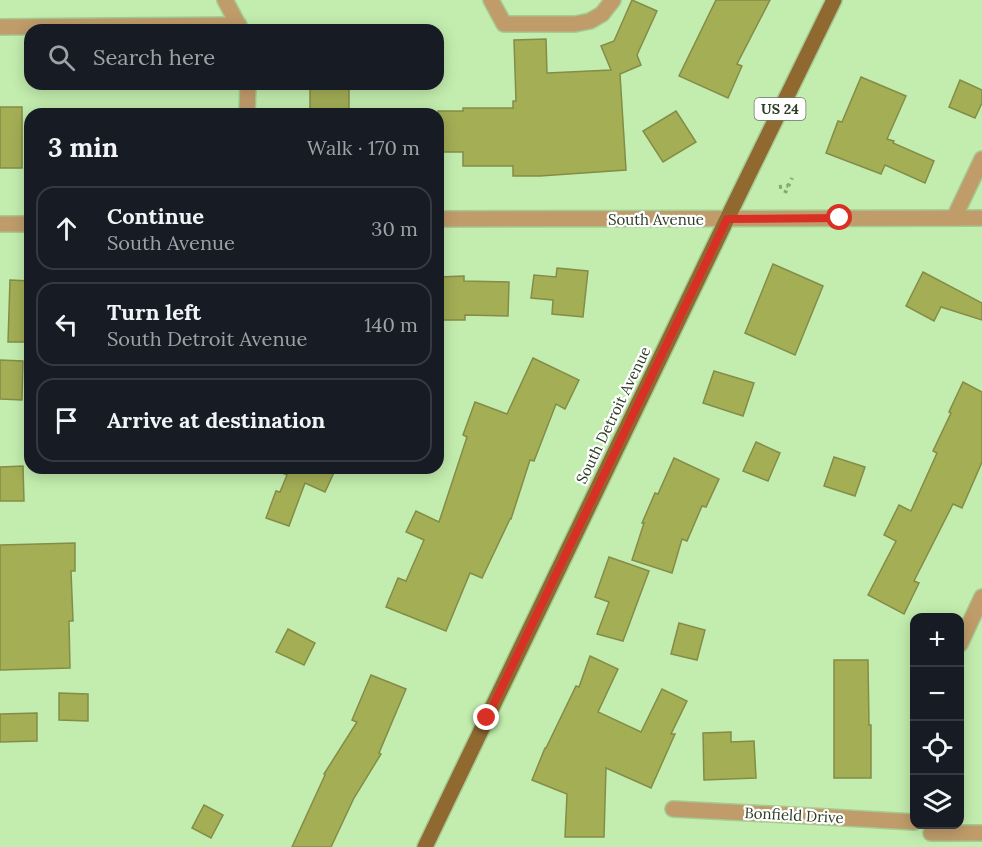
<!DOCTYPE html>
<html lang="en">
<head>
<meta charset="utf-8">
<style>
	:root { --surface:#171b24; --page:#242831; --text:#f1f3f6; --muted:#9ea1a6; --line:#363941 }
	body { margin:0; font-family:Lora,serif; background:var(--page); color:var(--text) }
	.controls { position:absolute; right:18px; bottom:18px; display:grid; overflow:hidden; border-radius:12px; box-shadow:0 3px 15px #0003 }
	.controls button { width:54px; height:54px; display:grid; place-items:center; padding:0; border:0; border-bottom:2px solid var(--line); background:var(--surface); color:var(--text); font:30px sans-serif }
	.stop { position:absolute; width:18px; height:18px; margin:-14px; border:4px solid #d93025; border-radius:50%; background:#fff }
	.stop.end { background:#d93025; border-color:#fff; box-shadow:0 2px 6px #0008 }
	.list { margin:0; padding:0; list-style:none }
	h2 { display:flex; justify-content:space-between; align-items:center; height:78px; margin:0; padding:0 24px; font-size:26px }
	h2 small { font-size:20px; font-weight:400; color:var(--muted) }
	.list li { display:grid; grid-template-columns:39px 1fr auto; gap:18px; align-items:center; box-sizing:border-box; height:84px; margin:0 12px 12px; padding:0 12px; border:2px solid var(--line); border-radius:18px }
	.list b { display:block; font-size:22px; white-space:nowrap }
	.list p { margin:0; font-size:20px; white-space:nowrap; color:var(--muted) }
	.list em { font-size:20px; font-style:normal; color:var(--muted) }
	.icon { flex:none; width:33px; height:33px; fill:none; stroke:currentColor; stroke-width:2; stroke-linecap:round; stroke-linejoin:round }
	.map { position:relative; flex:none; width:982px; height:847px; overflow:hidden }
	.search { position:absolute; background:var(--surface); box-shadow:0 3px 15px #0003; left:24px; top:24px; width:420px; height:66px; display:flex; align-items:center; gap:15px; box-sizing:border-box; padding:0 21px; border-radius:18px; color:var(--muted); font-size:22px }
	.panel { position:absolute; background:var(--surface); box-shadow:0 3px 15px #0003; left:24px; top:108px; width:420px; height:366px; border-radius:18px }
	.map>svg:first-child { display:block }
	.building { fill:#a3ae55; stroke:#848d47; stroke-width:1.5 }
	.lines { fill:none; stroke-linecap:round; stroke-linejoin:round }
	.minor-casing { stroke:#a5ca92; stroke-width:18 }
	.major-casing { stroke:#a5ca92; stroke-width:18 }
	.path { stroke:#87a777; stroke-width:4; stroke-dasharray:3 4.5; stroke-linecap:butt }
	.minor { stroke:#c09c6a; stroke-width:15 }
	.major { stroke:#8f692f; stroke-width:15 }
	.route { stroke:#d93025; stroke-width:8 }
	.labels { text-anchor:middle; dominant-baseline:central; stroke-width:4.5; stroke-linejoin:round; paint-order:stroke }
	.shield { fill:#fff; stroke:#6c7766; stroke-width:1.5 }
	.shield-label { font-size:14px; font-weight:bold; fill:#2d3d24 }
	.street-label { font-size:15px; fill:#2d3d24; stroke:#fff }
</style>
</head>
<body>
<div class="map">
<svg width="982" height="847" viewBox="0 0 982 847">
	<rect width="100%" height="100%" fill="#c3edae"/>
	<g class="building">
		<path d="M 632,0 L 657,11 L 637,55 L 641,65 L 620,74 L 626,170 L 540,176 L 513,176 L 513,166 L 463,166 L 463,152 L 438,152 L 438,111 L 463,111 L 463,108 L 513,108 L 513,101 L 516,101 L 514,40 L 546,39 L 547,73 L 611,70 L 601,46 L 614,41 Z"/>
		<path d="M 716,0 L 770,0 L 737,64 L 742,66 L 728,98 L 679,76 Z"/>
		<path d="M 861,77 L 906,96 L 887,139 L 894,141 L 893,143 L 934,161 L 925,183 L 885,165 L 881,174 L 826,153 L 838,121 L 842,122 Z"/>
		<path d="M 960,80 L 982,90 L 982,103 L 975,118 L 949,107 Z"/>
		<rect x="310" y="88" width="39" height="26"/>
		<rect x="0" y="107" width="22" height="61"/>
		<path d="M 676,111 L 696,142 L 663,162 L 643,131 Z"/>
		<path d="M 773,264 L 823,286 L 795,355 L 745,333 Z"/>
		<path d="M 557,268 L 588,271 L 583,317 L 552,314 L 553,300 L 531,298 L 534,275 L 556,277 Z"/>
		<path d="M 923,272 L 982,303 L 982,320 L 941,307 L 934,321 L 906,306 Z"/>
		<path d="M 464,276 L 464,281 L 509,282 L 508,316 L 465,315 L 465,320 L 438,320 L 438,277 Z"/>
		<path d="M 10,280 L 30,281 L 30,342 L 8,342 Z"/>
		<path d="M 533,358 L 579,380 L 565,409 L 556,404 L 534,461 L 530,460 L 511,519 L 510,519 L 482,578 L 470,573 L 446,631 L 386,607 L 398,578 L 406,581 L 424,540 L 406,532 L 416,511 L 439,522 L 467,437 L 463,435 L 475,402 L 507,414 Z"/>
		<path d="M 0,360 L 23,361 L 22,400 L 0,399 Z"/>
		<path d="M 714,371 L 754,383 L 743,416 L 703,403 Z"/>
		<path d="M 963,382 L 982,392 L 982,462 L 962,508 L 953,504 L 914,581 L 919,583 L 904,614 L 868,595 L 896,541 L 884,535 L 899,505 L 911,511 L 937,453 L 933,451 L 951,413 L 949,412 Z"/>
		<path d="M 756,442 L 780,453 L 768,481 L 743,471 Z"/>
		<path d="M 834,457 L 865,467 L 855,496 L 824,486 Z"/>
		<path d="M 674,458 L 719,479 L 706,507 L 702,506 L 687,541 L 682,539 L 672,573 L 632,560 L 644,523 L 642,523 L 655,493 L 658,494 Z"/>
		<path d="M 23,466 L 24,501 L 0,501 L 0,467 Z"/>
		<path d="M 271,468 L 336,468 L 325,492 L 305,483 L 289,526 L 266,518 L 276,491 L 280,492 L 287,475 Z"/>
		<path d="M 75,543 L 75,571 L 71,571 L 73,621 L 69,621 L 70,668 L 0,670 L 0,545 Z"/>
		<path d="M 609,557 L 649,571 L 623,641 L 597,634 L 609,602 L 595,597 Z"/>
		<path d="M 679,623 L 705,630 L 697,660 L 671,654 Z"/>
		<path d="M 288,629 L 315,643 L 304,665 L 276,652 Z"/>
		<path d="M 590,656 L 618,669 L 598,712 L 641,732 L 662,689 L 687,701 L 671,734 L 675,734 L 651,788 L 606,768 L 604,837 L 565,837 L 567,794 L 532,780 L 545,748 L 546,748 L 576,686 L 579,687 Z"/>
		<path d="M 834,660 L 868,660 L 869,725 L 871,725 L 871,778 L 834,778 Z"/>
		<path d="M 371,675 L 406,689 L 379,753 L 381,754 L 354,798 L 331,847 L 292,847 L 325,775 L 324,774 L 357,722 L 352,720 Z"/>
		<path d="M 59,693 L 88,694 L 88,721 L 59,720 Z"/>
		<path d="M 37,713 L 37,741 L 0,742 L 0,714 Z"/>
		<path d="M 731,732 L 731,742 L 754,741 L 756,778 L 704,780 L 703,733 Z"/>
		<path d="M 204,805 L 223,815 L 211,838 L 192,828 Z"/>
	</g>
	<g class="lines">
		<defs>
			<g id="minor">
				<path d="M 225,0 L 241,30"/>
				<path d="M 491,0 L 504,24 L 575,24 L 590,21 L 602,14 L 613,0"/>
				<path d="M 0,27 L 239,25"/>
				<path d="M 247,114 L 248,84"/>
				<path d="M 954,218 L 982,159"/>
				<path d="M 438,219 L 982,218"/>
				<path d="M 0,224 L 30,224"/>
				<path d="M 960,644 L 982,597"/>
				<path d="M 673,809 L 828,817 L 914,822"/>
				<path d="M 931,833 L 982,833"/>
			</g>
			<path id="major" d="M 425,847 L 727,219 L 834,0"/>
		</defs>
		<use href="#minor" class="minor-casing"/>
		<use href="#major" class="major-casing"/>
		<g class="path">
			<path d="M 779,187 L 788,186"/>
			<path d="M 785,193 L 792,178"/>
		</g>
		<use href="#minor" class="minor"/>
		<use href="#major" class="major"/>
	</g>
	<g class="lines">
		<path class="route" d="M 487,718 L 727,219 L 840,218"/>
	</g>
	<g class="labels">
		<rect class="shield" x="754.5" y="98" width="51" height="22" rx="4.5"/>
		<g class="shield-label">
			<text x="780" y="109">US 24</text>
		</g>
		<g class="street-label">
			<text x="656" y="219">South Avenue</text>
			<text transform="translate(613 415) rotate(-64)">South Detroit Avenue</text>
			<text transform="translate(794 815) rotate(3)">Bonfield Drive</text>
		</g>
	</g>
</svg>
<div class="controls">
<button>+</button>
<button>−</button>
<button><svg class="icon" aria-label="locate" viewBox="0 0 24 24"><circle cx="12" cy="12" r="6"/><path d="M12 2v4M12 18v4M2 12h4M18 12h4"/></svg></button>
<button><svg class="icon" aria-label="layers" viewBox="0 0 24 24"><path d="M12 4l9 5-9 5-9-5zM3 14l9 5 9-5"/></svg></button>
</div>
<div class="stop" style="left:840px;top:218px"></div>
<div class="stop end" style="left:487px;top:718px"></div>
<div class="search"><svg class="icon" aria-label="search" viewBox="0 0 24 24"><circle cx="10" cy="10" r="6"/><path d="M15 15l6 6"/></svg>Search here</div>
<section class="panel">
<h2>3 min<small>Walk · 170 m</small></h2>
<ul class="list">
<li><svg class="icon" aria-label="ahead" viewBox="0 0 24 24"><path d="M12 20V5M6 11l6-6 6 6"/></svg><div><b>Continue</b><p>South Avenue</p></div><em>30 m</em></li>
<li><svg class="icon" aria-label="left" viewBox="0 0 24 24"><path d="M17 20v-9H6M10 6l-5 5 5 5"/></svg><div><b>Turn left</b><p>South Detroit Avenue</p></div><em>140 m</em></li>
<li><svg class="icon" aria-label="arrive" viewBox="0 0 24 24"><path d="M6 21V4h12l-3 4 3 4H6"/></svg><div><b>Arrive at destination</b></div></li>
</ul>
</section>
</div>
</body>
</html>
